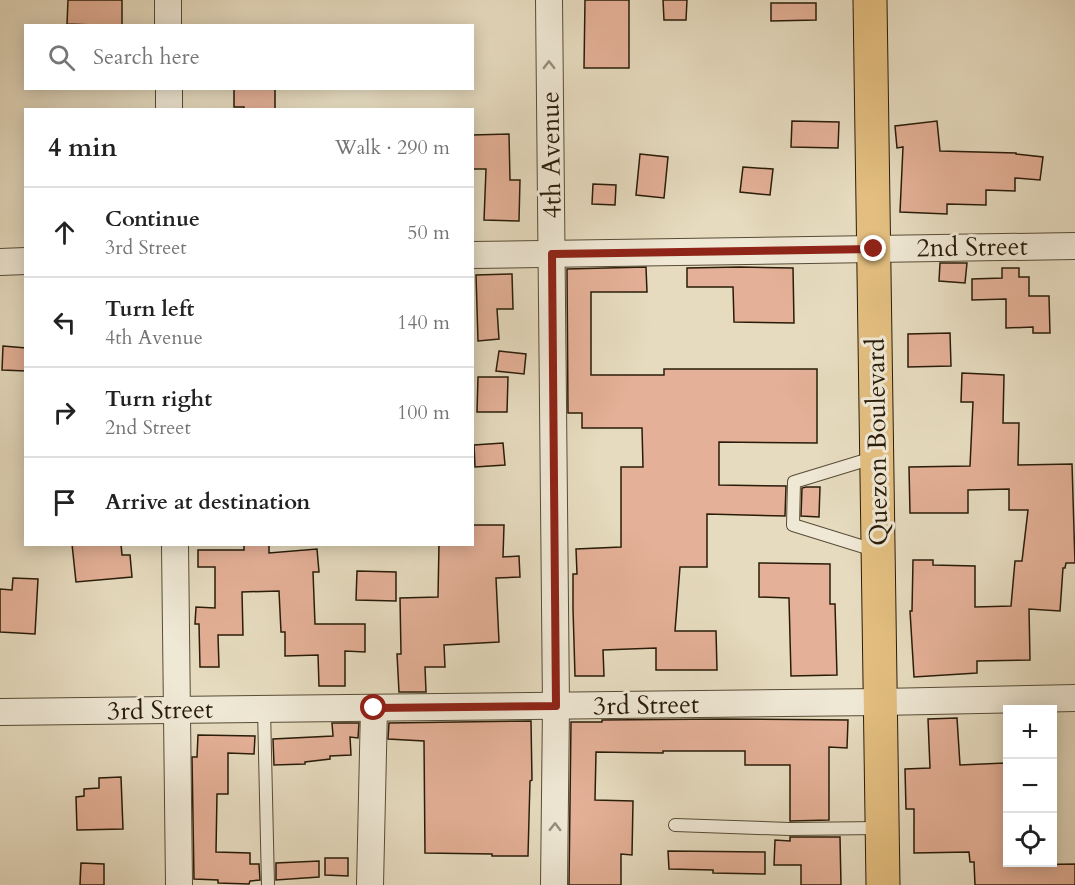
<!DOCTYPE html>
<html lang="en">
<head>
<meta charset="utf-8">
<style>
	:root { --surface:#fff; --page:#f2f2f2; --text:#222; --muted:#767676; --line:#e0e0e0 }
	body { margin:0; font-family:Cardo,serif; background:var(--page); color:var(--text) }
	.controls { position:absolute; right:18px; bottom:18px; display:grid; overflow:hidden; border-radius:0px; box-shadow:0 3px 15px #0003 }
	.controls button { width:54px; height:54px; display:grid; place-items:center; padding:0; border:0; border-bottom:2px solid var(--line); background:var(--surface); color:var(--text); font:30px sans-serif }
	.stop { position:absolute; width:18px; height:18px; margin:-14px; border:4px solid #8f2418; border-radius:50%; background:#fff }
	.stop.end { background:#8f2418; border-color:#fff; box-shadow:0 2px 6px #0008 }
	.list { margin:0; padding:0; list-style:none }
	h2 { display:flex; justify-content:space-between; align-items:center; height:78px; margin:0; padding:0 24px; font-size:26px }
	h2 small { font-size:20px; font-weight:400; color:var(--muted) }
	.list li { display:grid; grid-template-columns:39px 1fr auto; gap:18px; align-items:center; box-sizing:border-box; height:90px; padding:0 24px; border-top:2px solid var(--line) }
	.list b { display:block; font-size:22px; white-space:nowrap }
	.list p { margin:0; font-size:20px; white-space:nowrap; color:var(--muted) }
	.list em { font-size:20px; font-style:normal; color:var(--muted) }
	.icon { flex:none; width:33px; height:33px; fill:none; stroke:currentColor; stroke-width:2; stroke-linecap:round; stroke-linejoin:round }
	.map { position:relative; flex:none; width:1075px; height:885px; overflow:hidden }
	.search { position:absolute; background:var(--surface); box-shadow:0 3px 15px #0003; left:24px; top:24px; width:450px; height:66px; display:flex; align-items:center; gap:15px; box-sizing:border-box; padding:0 21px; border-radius:0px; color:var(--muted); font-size:22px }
	.panel { position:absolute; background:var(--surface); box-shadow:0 3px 15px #0003; left:24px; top:108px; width:450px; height:438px; border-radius:0px }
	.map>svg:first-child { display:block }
	.building { fill:#e4b097; stroke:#291c09; stroke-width:1.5 }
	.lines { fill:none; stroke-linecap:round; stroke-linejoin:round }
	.service-casing { stroke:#584c36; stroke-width:14 }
	.minor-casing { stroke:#584c36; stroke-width:28 }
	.trunk-casing { stroke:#291c09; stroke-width:35 }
	.service { stroke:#efe8d5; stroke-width:12 }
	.minor { stroke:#efe8d5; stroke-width:26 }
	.trunk { stroke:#e3be80; stroke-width:33 }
	.oneway { stroke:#968c79 }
	.route { stroke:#8f2418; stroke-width:8 }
	.labels { text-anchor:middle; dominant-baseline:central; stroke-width:6; stroke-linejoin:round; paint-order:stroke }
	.street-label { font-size:26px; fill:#291c09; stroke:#efe8d5 }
</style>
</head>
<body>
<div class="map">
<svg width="1075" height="885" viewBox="0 0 1075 885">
	<rect width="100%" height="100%" fill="#e6dbbf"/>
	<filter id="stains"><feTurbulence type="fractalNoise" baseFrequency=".00333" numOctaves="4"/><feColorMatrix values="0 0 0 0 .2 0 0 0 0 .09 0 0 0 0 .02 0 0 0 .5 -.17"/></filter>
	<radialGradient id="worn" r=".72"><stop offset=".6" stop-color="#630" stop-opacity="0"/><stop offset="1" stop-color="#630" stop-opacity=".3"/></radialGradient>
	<g class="building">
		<path d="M 68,0 L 122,0 L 122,26 L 67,24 Z"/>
		<path d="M 585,0 L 629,0 L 629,68 L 584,68 Z"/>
		<path d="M 663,0 L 687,0 L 686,20 L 664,20 Z"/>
		<path d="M 771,3 L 816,3 L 816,20 L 771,21 Z"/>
		<path d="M 234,88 L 275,88 L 275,110 L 244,110 L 244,107 L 234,107 Z"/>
		<path d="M 792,121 L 839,122 L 838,148 L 791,147 Z"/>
		<path d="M 937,121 L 940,151 L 1016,153 L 1016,154 L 1043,157 L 1040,180 L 1015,178 L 1015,191 L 986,190 L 986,205 L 947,204 L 947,214 L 900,212 L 903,147 L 897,148 L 895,126 Z"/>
		<path d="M 509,134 L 510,180 L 520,180 L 519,221 L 484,220 L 486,169 L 472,169 L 472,135 Z"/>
		<path d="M 640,154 L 668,157 L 664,198 L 636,195 Z"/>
		<path d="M 743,167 L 773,169 L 770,195 L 740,192 Z"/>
		<path d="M 593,184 L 616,185 L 615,205 L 592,204 Z"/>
		<path d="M 940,263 L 967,263 L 965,283 L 939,281 Z"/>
		<path d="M 646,267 L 647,292 L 591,292 L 591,375 L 664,375 L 664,369 L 817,369 L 817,443 L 719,442 L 719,485 L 786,486 L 785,516 L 707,514 L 707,567 L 680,567 L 675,631 L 716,631 L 717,670 L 656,670 L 656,648 L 603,650 L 604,676 L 575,676 L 573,609 L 573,574 L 577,574 L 576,549 L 621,547 L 621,467 L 643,467 L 642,428 L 582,428 L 582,413 L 568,413 L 567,269 Z"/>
		<path d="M 740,267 L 793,268 L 794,323 L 734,322 L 733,287 L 687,287 L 687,268 Z"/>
		<path d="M 1002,268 L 1019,268 L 1019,277 L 1029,277 L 1029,296 L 1049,296 L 1050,333 L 1033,333 L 1033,327 L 1006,328 L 1006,299 L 972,300 L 972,279 L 1002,278 Z"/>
		<path d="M 512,274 L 513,309 L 497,309 L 499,339 L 478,341 L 476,275 Z"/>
		<path d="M 950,333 L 951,366 L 908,367 L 908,334 Z"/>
		<path d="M 3,346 L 26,348 L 26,371 L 2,370 Z"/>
		<path d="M 499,351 L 526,354 L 524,374 L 496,371 Z"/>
		<path d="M 962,373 L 1004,375 L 1003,423 L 1019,423 L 1018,465 L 1072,464 L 1075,563 L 1066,563 L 1065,568 L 1063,568 L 1060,611 L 1029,609 L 1030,660 L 977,661 L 977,673 L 914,677 L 910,611 L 912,611 L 913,560 L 933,560 L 933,565 L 975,566 L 975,607 L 1011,606 L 1015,561 L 1022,561 L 1028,510 L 1009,510 L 1009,489 L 968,490 L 968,513 L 910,513 L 909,467 L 970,466 L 973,402 L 961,402 Z"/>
		<path d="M 478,377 L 508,377 L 507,412 L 477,412 Z"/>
		<path d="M 503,443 L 505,465 L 475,467 L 474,445 Z"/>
		<path d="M 806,487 L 820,487 L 819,517 L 801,516 L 802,488 Z"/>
		<path d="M 472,525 L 504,525 L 503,557 L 519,556 L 520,577 L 496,578 L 499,642 L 444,645 L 445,667 L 425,667 L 426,692 L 399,692 L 397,654 L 401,654 L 400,598 L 438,597 L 439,544 L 472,544 Z"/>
		<path d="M 72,544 L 121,544 L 122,555 L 130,555 L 132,577 L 76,582 Z"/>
		<path d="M 244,544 L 269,544 L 269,553 L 317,549 L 319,572 L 313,572 L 315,624 L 365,624 L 365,652 L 345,651 L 345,686 L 319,686 L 318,655 L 285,656 L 285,632 L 281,632 L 279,591 L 242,592 L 243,635 L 218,635 L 219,667 L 200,667 L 199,624 L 195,624 L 196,607 L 215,608 L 215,567 L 198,567 L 198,550 L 244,550 Z"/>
		<path d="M 759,563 L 830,564 L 830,604 L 835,604 L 837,675 L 791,676 L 789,598 L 759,597 Z"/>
		<path d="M 357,571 L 396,572 L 396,601 L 356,600 Z"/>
		<path d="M 13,578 L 38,579 L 35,634 L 0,632 L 0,589 L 12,590 Z"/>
		<path d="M 957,718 L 960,765 L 1005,763 L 1008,816 L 1008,865 L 1075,864 L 1075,885 L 975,885 L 974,862 L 970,862 L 969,852 L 914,853 L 914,809 L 906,809 L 905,769 L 930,768 L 928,719 Z"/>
		<path d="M 723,719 L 848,720 L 847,748 L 829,747 L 829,820 L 790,821 L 790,765 L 745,765 L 745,751 L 663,751 L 663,753 L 596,752 L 595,800 L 633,801 L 632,855 L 621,854 L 621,885 L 569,885 L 571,722 L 602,722 L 602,720 Z"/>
		<path d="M 531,721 L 532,780 L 530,781 L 528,856 L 492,856 L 492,854 L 425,853 L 424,741 L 388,739 L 389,723 Z"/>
		<path d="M 332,723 L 359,723 L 358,738 L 350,737 L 351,755 L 330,756 L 330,759 L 305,762 L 305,764 L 274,765 L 273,739 L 333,736 Z"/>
		<path d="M 198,735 L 255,736 L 254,754 L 228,753 L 228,794 L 217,794 L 216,852 L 250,853 L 250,864 L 259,864 L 260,880 L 250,881 L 249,884 L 218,883 L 218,880 L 194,879 L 192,757 L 197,757 Z"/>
		<path d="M 121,777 L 123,829 L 77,830 L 76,797 L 84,796 L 84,789 L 99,788 L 99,778 Z"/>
		<path d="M 790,837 L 840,837 L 841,885 L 801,885 L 801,865 L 774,865 L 775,840 L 790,841 Z"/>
		<path d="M 668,851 L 765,852 L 765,874 L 713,873 L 713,870 L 669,869 Z"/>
		<path d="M 325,858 L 348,858 L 348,876 L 325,875 Z"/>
		<path d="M 319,861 L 319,877 L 276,880 L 276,863 Z"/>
		<path d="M 81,863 L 104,864 L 104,885 L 80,885 Z"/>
	</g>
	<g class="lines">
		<defs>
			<g id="service">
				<path d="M 876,457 L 794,482 L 793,525 L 877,551"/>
				<path d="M 264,709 L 268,885"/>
				<path d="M 675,825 L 789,829 L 880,828"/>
			</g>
			<g id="minor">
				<path d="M 168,0 L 168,26"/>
				<path d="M 549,0 L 556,706 L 554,885"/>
				<path d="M 169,88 L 169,110"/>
				<path d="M 472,255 L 1075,246"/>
				<path d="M 0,262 L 26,261"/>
				<path d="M 175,544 L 179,885"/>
				<path d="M 0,712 L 880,702 L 1075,698"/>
				<path d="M 370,885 L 374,708"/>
			</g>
			<path id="trunk" d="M 870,0 L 883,885"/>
		</defs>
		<use href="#service" class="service-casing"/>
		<use href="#minor" class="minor-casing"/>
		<use href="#trunk" class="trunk-casing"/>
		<use href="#service" class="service"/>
		<use href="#minor" class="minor"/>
		<use href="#trunk" class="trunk"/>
	</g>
	<defs><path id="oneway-chevron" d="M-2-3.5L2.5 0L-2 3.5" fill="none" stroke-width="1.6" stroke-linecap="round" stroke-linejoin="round" transform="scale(1.5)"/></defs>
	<g class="oneway">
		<use href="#oneway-chevron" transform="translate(549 65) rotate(-91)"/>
		<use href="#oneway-chevron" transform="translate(555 827) rotate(-89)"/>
	</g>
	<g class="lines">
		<path class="route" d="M 374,708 L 556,706 L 552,254 L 874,249"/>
	</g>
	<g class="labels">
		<g class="street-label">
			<text transform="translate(551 155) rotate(-91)">4th Avenue</text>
			<text transform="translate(972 247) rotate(-1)">2nd Street</text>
			<text transform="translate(877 442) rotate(-91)">Quezon Boulevard</text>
			<text transform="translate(646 705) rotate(-1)">3rd Street</text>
			<text transform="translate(160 710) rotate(-1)">3rd Street</text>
		</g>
	</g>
	<rect width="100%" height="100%" filter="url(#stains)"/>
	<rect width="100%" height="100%" fill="url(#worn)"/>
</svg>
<div class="controls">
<button>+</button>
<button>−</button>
<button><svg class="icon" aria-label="locate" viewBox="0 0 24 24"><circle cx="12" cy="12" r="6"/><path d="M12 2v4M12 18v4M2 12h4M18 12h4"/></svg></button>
</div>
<div class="stop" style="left:374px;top:708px"></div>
<div class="stop end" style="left:874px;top:249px"></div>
<div class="search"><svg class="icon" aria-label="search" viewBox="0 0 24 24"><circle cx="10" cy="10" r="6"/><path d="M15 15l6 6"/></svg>Search here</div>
<section class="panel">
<h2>4 min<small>Walk · 290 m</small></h2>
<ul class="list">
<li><svg class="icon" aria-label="ahead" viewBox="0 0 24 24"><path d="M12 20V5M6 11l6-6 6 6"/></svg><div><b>Continue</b><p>3rd Street</p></div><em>50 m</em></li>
<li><svg class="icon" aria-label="left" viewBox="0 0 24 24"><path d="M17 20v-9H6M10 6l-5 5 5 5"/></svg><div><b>Turn left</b><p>4th Avenue</p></div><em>140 m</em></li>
<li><svg class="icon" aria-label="right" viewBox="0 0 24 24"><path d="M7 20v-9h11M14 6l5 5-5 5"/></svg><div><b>Turn right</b><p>2nd Street</p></div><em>100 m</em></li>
<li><svg class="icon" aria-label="arrive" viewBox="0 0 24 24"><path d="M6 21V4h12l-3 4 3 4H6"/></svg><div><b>Arrive at destination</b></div></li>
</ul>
</section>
</div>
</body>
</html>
